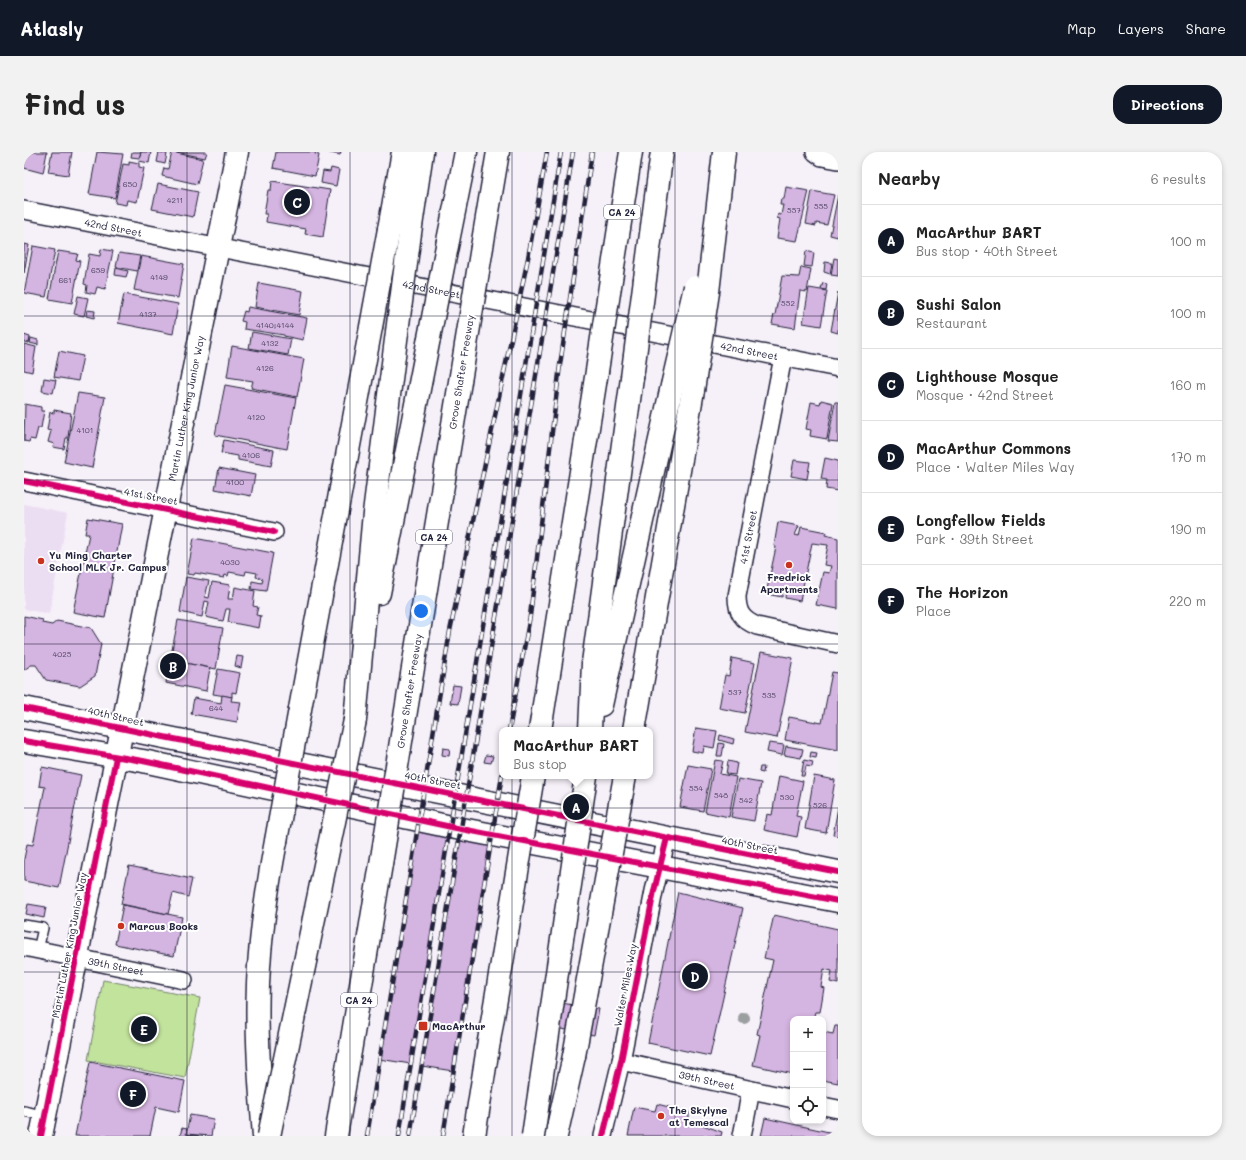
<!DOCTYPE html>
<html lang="en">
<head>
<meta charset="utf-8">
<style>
	:root { --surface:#fff; --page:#f2f2f2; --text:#222; --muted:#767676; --line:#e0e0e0; --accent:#111827 }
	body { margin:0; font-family:Mali,sans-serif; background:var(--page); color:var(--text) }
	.controls { position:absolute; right:12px; bottom:12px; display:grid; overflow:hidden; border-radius:8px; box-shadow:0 2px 6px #0003 }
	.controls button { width:36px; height:36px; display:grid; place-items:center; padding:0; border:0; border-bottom:1px solid var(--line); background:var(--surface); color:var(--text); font:20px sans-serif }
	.you { position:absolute; left:397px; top:459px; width:14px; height:14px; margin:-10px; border:3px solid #fff; border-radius:50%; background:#1a73e8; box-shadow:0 0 0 6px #1a73e833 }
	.badge { display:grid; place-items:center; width:26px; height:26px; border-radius:50%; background:var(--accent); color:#fff; font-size:13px; font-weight:700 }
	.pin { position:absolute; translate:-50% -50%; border:2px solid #fff; box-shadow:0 1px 4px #0006 }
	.popup { position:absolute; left:475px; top:575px; width:154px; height:52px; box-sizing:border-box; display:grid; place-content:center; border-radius:8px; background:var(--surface); filter:drop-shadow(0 1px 3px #0005); font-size:13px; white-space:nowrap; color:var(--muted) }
	.popup b { font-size:15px; color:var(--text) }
	.popup::after { content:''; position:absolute; left:50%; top:100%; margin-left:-8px; border:8px solid transparent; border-top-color:var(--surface) }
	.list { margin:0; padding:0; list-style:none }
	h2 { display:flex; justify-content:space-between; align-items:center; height:52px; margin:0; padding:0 16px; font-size:17px }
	h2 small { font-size:13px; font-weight:400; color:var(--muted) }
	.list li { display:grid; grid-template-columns:26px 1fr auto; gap:12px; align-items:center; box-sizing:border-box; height:72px; padding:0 16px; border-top:1px solid var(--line) }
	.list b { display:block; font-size:15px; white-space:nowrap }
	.list p { margin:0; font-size:13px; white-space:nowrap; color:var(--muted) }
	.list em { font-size:13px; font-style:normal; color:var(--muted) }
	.icon { flex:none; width:22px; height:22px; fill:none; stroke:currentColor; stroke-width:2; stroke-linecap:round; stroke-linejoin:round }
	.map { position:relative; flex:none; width:814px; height:984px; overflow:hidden; border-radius:16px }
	header { display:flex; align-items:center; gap:24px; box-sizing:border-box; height:56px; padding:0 20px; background:var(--accent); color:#fff }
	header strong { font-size:19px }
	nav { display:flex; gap:22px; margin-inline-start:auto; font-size:14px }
	.intro { display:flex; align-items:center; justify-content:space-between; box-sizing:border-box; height:96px; padding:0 24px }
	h1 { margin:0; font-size:28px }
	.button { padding:10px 18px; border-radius:16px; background:var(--accent); color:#fff; font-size:14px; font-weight:700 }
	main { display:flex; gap:24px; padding:0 24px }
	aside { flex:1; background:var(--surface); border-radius:16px; box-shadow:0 2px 6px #0003 }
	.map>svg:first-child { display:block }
	.built { fill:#ecdef2 }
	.green { fill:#c2e39c; stroke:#72826c }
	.building { fill:#d4b4e0; stroke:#22223b }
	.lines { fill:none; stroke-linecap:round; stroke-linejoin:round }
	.lane-casing { stroke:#22223b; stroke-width:12 }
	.street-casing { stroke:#22223b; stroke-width:20 }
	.secondary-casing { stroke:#22223b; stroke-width:25 }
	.highway-casing { stroke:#22223b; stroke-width:25 }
	.lane { stroke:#fff; stroke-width:9 }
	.street { stroke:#fff; stroke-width:17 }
	.secondary { stroke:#fff; stroke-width:22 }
	.highway { stroke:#fff; stroke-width:22 }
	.rail-casing { stroke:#22223b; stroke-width:4.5 }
	.rail { stroke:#fff; stroke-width:3; stroke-dasharray:9; stroke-linecap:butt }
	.highway-bridge-casing { stroke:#22223b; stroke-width:25; stroke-linecap:butt }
	.highway-bridge { stroke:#fff; stroke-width:22 }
	.cycleway-casing { stroke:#fff; stroke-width:8 }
	.cycleway { stroke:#d6006c; stroke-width:6 }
	.tree { fill:#9c9fa0 }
	.grid { fill:none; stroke:#22223b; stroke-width:1; stroke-opacity:0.55 }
	.poi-dot { fill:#c8321e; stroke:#fff; stroke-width:1.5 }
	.labels { text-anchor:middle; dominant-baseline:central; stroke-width:4; stroke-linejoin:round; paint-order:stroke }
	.number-label { font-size:8px; fill:#4e4664 }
	.shield { fill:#fff; stroke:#646476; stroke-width:1 }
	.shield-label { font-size:9px; font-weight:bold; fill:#22223b }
	.street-label { font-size:10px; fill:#22223b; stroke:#fff }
	.poi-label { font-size:10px; font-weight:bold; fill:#22223b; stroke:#fff; text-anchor:start }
</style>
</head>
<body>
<header>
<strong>Atlasly</strong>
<nav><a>Map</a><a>Layers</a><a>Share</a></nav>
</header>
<div class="intro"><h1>Find us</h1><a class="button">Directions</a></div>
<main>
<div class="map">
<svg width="814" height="984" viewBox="0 0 814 984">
	<rect width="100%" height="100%" fill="#f6f0f9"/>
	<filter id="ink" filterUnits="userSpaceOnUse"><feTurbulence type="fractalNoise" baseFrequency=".025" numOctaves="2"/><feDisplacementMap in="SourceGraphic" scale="8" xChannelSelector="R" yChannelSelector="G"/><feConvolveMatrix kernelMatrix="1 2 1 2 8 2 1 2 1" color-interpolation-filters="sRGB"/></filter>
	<g filter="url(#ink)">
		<path class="built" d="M 0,352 L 44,361 L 25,462 L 0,457 Z"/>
		<path class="green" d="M 79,828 L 176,846 L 161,926 L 64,908 Z"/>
		<g class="building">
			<path d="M 0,0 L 23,0 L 19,21 L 0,16 Z"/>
			<path d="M 28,0 L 48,0 L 44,23 L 24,20 Z"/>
			<path d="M 73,0 L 99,2 L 91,46 L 65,42 Z"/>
			<path d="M 108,0 L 117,0 L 115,6 L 107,5 Z"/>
			<path d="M 117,0 L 127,0 L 125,11 L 115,9 Z"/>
			<path d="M 135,0 L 143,2 L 141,12 L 133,10 Z"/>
			<path d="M 148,0 L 179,7 L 173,32 L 138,24 L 140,16 L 144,17 Z"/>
			<path d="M 152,0 L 183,0 L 181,6 Z"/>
			<path d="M 252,0 L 292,0 L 291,2 L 295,3 L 291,24 L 249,16 Z"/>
			<path d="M 302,0 L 317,0 L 316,3 Z"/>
			<path d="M 105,9 L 115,11 L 115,15 L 120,16 L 113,50 L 103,48 L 102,53 L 91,51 L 99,12 L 105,13 Z"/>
			<path d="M 307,16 L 315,18 L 312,34 L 297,31 L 299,19 L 306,20 Z"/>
			<path d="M 248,29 L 306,38 L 299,85 L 281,82 L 282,77 L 242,70 L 243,62 L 240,62 L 244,38 L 247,38 Z"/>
			<path d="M 134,32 L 174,40 L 169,65 L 128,57 Z"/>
			<path d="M 762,35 L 785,39 L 773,89 L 753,86 L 756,67 L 753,66 L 754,62 L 757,63 L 759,53 L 756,53 L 757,47 L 760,47 Z"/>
			<path d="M 788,39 L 810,43 L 803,73 L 792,71 L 792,74 L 782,72 Z"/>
			<path d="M 814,43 L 814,85 L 806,83 Z"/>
			<path d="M 0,92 L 5,93 L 0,121 Z"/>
			<path d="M 9,94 L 31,98 L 22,145 L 0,141 Z"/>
			<path d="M 77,97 L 89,99 L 81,137 L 73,135 L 71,142 L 62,140 L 63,133 L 60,132 L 65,102 L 76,104 Z"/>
			<path d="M 34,99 L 54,102 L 52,108 L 56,109 L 48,151 L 25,147 Z"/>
			<path d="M 782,99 L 790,101 L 788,115 L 780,114 Z"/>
			<path d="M 95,101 L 116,104 L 113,119 L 92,115 Z"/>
			<path d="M 117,104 L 160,112 L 154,146 L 110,138 Z"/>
			<path d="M 810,106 L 814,107 L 814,124 L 807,123 Z"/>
			<path d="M 801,110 L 808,111 L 806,122 L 800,120 Z"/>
			<path d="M 777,115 L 787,117 L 783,140 L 776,139 L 771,176 L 748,172 L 750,162 L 751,163 L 758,124 L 775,125 Z"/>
			<path d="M 92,116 L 104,119 L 102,125 L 91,123 Z"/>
			<path d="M 235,131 L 279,139 L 275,163 L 231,155 Z"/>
			<path d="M 799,131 L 803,132 L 802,138 L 797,137 Z"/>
			<path d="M 785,136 L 803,139 L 797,174 L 779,171 Z"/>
			<path d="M 814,140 L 814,181 L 807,179 Z"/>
			<path d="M 100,142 L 154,152 L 149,182 L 94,171 Z"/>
			<path d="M 54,144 L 64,146 L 60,164 L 50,162 Z"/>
			<path d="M 224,155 L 283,166 L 279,188 L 260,184 L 260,183 L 220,177 L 221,170 L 217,169 L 220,159 L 223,160 Z"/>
			<path d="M 63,158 L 71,159 L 70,166 L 62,164 Z"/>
			<path d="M 228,180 L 267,187 L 264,203 L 225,196 Z"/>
			<path d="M 0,183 L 6,185 L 5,191 L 0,190 Z"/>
			<path d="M 7,186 L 14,188 L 14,193 L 6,191 Z"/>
			<path d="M 0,192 L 12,195 L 8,220 L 0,218 Z"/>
			<path d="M 208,194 L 280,207 L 273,245 L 227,236 L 229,229 L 203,225 Z"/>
			<path d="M 35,199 L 59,204 L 54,229 L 30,225 Z"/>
			<path d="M 20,226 L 32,228 L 29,241 L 18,239 Z"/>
			<path d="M 201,233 L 272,246 L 263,297 L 191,283 Z"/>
			<path d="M 54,241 L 81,245 L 68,316 L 40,310 Z"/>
			<path d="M 797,248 L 809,251 L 803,287 L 786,284 L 787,278 L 782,277 L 787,250 L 796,252 Z"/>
			<path d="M 811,250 L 814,250 L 814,290 L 804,289 Z"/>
			<path d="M 1,252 L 17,255 L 17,259 L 20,259 L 17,276 L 14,276 L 11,288 L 6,287 L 5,290 L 0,289 Z"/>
			<path d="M 30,258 L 47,261 L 44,286 L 42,286 L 40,297 L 29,295 L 30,292 L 24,290 L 27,279 L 23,278 L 26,260 L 30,261 Z"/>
			<path d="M 200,288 L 250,298 L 247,314 L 214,308 L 214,304 L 197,301 Z"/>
			<path d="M 801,306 L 814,309 L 814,339 L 802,337 L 803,328 L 797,327 Z"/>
			<path d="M 770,308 L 786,310 L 783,327 L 767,324 Z"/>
			<path d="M 195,316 L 231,323 L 227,344 L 191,337 Z"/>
			<path d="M 64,366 L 98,372 L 81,466 L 49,460 L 65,382 L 61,382 Z"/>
			<path d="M 754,370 L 775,374 L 771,383 L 775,384 L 777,375 L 802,380 L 801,383 L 814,386 L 814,457 L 792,453 L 799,420 L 805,421 L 807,414 L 800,413 L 804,393 L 788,391 L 776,449 L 761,446 L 762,437 L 759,437 L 758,445 L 742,442 L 752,395 L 750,394 Z"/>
			<path d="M 170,386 L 249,401 L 242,439 L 227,437 L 228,429 L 238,431 L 239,427 L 232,425 L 233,421 L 222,419 L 221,423 L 205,420 L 204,424 L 201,423 L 200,426 L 171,421 L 170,423 L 163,422 Z"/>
			<path d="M 162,425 L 185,429 L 181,445 L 185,446 L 188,430 L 206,433 L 204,447 L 209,447 L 211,435 L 231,439 L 229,454 L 234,455 L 232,463 L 237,464 L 235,476 L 204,470 L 206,457 L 202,457 L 199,469 L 182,465 L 185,450 L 181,449 L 178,465 L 156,460 Z"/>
			<path d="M 0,464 L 19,468 L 18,471 L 28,473 L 33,469 L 67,476 L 77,492 L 71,524 L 56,534 L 22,528 L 12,513 L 7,513 L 0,518 Z"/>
			<path d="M 154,468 L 199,476 L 192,517 L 146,508 Z"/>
			<path d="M 737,500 L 769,506 L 753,586 L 721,580 Z"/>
			<path d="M 213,504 L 219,505 L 217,516 L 211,514 Z"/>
			<path d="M 708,506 L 731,511 L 721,561 L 695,556 L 701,523 L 705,524 Z"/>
			<path d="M 146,508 L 186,516 L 182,539 L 142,531 Z"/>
			<path d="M 194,517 L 216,521 L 212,541 L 208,540 L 208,545 L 189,542 Z"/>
			<path d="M 808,520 L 814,521 L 814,598 L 761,588 L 765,565 L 798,571 Z"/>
			<path d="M 429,533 L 437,534 L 434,552 L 426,551 Z"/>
			<path d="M 198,543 L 208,545 L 207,549 L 217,550 L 213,570 L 167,562 L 170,546 L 197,551 Z"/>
			<path d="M 672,576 L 693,579 L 690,596 L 680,594 L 679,601 L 668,599 Z"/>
			<path d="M 696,583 L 710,587 L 709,592 L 695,588 Z"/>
			<path d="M 695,591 L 700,592 L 698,604 L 693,604 Z"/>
			<path d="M 745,591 L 760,593 L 758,603 L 743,600 Z"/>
			<path d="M 762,594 L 779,597 L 777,606 L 760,603 Z"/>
			<path d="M 419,596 L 426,597 L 425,604 L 418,603 Z"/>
			<path d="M 787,600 L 793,601 L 792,606 L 786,605 Z"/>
			<path d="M 462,603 L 469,604 L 467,611 L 460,610 Z"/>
			<path d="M 691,608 L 699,609 L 696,622 L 712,625 L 705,665 L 681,660 Z"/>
			<path d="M 780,608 L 789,610 L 788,615 L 782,614 L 780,624 L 777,624 Z"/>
			<path d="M 704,609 L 713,611 L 711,623 L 702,622 Z"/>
			<path d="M 664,613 L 687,617 L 679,659 L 656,655 Z"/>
			<path d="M 18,615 L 57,623 L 35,736 L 0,729 L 0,707 L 3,692 L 9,693 L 21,635 L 15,634 Z"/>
			<path d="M 736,615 L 740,615 L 739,621 L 735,620 Z"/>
			<path d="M 755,624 L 779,629 L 772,664 L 777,665 L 773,685 L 740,678 L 743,662 L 748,663 Z"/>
			<path d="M 790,624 L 811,628 L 802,681 L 781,677 Z"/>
			<path d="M 714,627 L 737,631 L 730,669 L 707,665 Z"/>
			<path d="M 814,655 L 814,684 L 809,683 Z"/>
			<path d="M 395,666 L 424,684 L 387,912 L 355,907 Z"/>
			<path d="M 437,673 L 469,678 L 429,919 L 398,914 Z"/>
			<path d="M 105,714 L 168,727 L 164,745 L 149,741 L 144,762 L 97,752 Z"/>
			<path d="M 654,740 L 719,756 L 686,904 L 624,891 Z"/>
			<path d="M 4,752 L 22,755 L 20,766 L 2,762 Z"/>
			<path d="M 99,753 L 158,765 L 150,804 L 91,792 Z"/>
			<path d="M 750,763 L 814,777 L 814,832 L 806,830 L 808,819 L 800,817 L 797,835 L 800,836 L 796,860 L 791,860 L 789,867 L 769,867 L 769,922 L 729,913 L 736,883 L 733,882 L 749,808 L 740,806 Z"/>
			<path d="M 537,851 L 575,857 L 570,883 L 532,876 Z"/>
			<path d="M 811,874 L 814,874 L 814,931 L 799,928 L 799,880 L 809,882 Z"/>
			<path d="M 66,910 L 161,929 L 155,960 L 132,955 L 126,984 L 51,984 Z"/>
			<path d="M 633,952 L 665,960 L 665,968 L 698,980 L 697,984 L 604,984 L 610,955 L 631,959 Z"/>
			<path d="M 166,963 L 190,967 L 187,984 L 162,982 Z"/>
			<path d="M 741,966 L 814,982 L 814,984 L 737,984 Z"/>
			<path d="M 158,976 L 163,977 L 162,982 L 175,984 L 156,984 Z"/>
		</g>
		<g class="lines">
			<defs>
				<g id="lane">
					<path d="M 0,773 L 19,776 L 14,798"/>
					<path d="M 0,959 L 21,964"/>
				</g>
				<g id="street">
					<path d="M 791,0 L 798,5 L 814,8"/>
					<path id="s1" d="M 0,58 L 814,216"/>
					<path d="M 759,205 L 713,444 C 713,460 718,468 733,474 L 814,492"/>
					<path d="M 0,329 L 250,380"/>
					<path id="s2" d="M 0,795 L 160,828"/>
					<path id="s3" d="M 597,909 L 769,947"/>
					<path d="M 799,954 L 814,957"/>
					<path d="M 579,984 L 597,909 L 630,739 L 643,686"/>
					<path d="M 718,984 L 727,938"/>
				</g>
				<g id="secondary">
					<path d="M 0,556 L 135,584 L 814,720"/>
					<path d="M 0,589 L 119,609 L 432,676 L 814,749"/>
					<path id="s4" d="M 17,984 L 213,0"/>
				</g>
				<g id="highway">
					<path d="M 365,77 L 379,0"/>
					<path d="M 386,81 L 398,0"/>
					<path d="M 424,89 L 442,0"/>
					<path d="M 458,95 L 474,0"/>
					<path d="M 588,121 L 607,0"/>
					<path d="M 621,127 L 638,0"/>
					<path d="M 684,140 L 700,0"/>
					<path d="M 355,441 L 405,186"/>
					<path d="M 577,553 L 648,234"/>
					<path d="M 276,557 L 347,175"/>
					<path d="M 331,568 L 350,361 L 373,180"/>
					<path d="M 379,577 L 442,193"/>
					<path d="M 516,578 L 573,219"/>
					<path d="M 566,578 L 569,511 L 608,226"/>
					<path d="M 610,578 L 669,238"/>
					<path d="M 240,984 C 236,933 232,882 234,832 C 236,784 243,737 252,689"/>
					<path d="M 312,984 L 357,712"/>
					<path d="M 450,984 L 465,889"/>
					<path d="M 532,984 L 550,904"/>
				</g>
			</defs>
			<use href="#lane" class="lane-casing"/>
			<use href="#street" class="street-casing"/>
			<use href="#secondary" class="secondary-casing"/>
			<use href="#highway" class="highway-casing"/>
			<use href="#lane" class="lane"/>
			<use href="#street" class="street"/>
			<use href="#secondary" class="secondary"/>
			<use href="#highway" class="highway"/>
			<defs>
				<g id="rail">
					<path d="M 485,578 L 506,464 L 536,213 L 568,0"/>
					<path d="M 343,984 L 426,479 L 504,106 L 523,0"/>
					<path d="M 375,984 L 537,0"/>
					<path d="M 386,984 L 549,0"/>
					<path d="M 419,984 L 478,623"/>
				</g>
			</defs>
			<use href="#rail" class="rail-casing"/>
			<use href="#rail" class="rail"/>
			<defs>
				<g id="highway-bridge">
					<path d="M 347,175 L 365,77"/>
					<path d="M 373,180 L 386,81"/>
					<path d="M 405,186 L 424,89"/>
					<path d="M 442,193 L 458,95"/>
					<path d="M 573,219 L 588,121"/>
					<path d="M 608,226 L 621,127"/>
					<path d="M 648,234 L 671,135"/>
					<path d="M 669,238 L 684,140"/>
					<path d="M 252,689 L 276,557"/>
					<path d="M 357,712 L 379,577"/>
					<path d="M 465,889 L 509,624"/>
					<path d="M 550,904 L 601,624"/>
					<path d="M 245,984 L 331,568"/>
					<path d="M 509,984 L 562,624"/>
				</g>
			</defs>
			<use href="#highway-bridge" class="highway-bridge-casing"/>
			<use href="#highway-bridge" class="highway-bridge"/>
			<defs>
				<g id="cycleway">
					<path d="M 0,329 L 250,380"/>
					<path d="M 0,556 L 135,584 L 814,720"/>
					<path d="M 0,589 L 119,609 L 432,676 L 814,749"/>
					<path d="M 17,984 L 92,605"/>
					<path d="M 579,984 L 597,909 L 630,739 L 643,686"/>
				</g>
			</defs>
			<use href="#cycleway" class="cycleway-casing"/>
			<use href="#cycleway" class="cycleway"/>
		</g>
		<circle class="tree" cx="720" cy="866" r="6"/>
	</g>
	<path class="grid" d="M 163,0 L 163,984M 326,0 L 326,984M 488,0 L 488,984M 651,0 L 651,984M 0,164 L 814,164M 0,328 L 814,328M 0,492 L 814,492M 0,656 L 814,656M 0,820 L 814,820"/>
	<g class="poi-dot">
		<circle cx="17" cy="409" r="4"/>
		<circle cx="765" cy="413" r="4"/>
		<circle cx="97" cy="774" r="4"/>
		<rect x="394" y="869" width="10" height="10" rx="2"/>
		<circle cx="637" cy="964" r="4"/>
	</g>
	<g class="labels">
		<g class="number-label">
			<text x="106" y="32">650</text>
			<text x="151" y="48">4211</text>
			<text x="797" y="54">555</text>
			<text x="770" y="58">557</text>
			<text x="74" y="118">659</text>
			<text x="135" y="125">4149</text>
			<text x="41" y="128">661</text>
			<text x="764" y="151">552</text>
			<text x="124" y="162">4137</text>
			<text x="251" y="173">4140;4144</text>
			<text x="246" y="191">4132</text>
			<text x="241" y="216">4126</text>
			<text x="232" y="265">4120</text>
			<text x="61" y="278">4101</text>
			<text x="227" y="303">4106</text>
			<text x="211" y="330">4100</text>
			<text x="206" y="410">4030</text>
			<text x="38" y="502">4025</text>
			<text x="711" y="540">537</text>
			<text x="745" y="543">535</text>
			<text x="192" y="556">644</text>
			<text x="672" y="636">554</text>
			<text x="697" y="643">548</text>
			<text x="763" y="645">530</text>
			<text x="722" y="648">542</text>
			<text x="796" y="653">526</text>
		</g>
		<g class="shield">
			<rect x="580" y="53" width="36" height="14" rx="3"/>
			<rect x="392" y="378" width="36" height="14" rx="3"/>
			<rect x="317" y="841" width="36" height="14" rx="3"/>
		</g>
		<g class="shield-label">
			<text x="598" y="60">CA 24</text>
			<text x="410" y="385">CA 24</text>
			<text x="335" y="848">CA 24</text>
		</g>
		<g class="street-label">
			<text stroke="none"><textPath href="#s1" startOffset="91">42nd Street</textPath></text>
			<text stroke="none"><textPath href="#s1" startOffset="415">42nd Street</textPath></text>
			<text stroke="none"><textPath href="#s1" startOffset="739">42nd Street</textPath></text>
			<text transform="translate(437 220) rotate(-81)">Grove Shafter Freeway</text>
			<text stroke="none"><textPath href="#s4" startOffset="742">Martin Luther King Junior Way</textPath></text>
			<text transform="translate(127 344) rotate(11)">41st Street</text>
			<text transform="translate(724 385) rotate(-79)">41st Street</text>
			<text transform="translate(385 539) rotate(-81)">Grove Shafter Freeway</text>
			<text transform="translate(92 564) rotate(13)">40th Street</text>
			<text transform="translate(409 628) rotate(11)">40th Street</text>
			<text transform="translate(726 693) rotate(11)">40th Street</text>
			<text transform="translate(45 793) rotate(-79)">Martin Luther King Junior Way</text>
			<text stroke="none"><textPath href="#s2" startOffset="94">39th Street</textPath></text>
			<text transform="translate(601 833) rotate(-79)">Walter Miles Way</text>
			<text stroke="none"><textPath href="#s3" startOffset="88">39th Street</textPath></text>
		</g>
		<g class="poi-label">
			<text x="25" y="403">Yu Ming Charter<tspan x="25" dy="12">School MLK Jr. Campus</tspan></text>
			<text x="765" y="425" text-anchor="middle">Fredrick<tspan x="765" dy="12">Apartments</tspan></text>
			<text x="105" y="774">Marcus Books</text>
			<text x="408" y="874">MacArthur</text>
			<text x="645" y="958">The Skylyne<tspan x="645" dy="12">at Temescal</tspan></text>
		</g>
	</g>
</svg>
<div class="controls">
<button>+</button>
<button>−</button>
<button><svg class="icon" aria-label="locate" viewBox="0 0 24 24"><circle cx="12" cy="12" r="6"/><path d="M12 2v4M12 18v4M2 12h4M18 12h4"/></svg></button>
</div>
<div class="you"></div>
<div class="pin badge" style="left:552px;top:655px">A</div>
<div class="popup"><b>MacArthur BART</b>Bus stop</div>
<div class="pin badge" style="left:149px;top:514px">B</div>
<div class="pin badge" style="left:273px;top:50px">C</div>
<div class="pin badge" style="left:671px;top:824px">D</div>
<div class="pin badge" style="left:120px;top:877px">E</div>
<div class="pin badge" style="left:109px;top:942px">F</div>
</div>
<aside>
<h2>Nearby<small>6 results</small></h2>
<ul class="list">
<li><span class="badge">A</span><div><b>MacArthur BART</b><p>Bus stop · 40th Street</p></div><em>100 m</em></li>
<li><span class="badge">B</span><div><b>Sushi Salon</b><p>Restaurant</p></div><em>100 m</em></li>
<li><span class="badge">C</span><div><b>Lighthouse Mosque</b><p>Mosque · 42nd Street</p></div><em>160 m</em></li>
<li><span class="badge">D</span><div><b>MacArthur Commons</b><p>Place · Walter Miles Way</p></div><em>170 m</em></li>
<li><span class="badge">E</span><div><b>Longfellow Fields</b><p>Park · 39th Street</p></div><em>190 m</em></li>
<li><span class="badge">F</span><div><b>The Horizon</b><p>Place</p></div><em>220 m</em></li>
</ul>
</aside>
</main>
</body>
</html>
